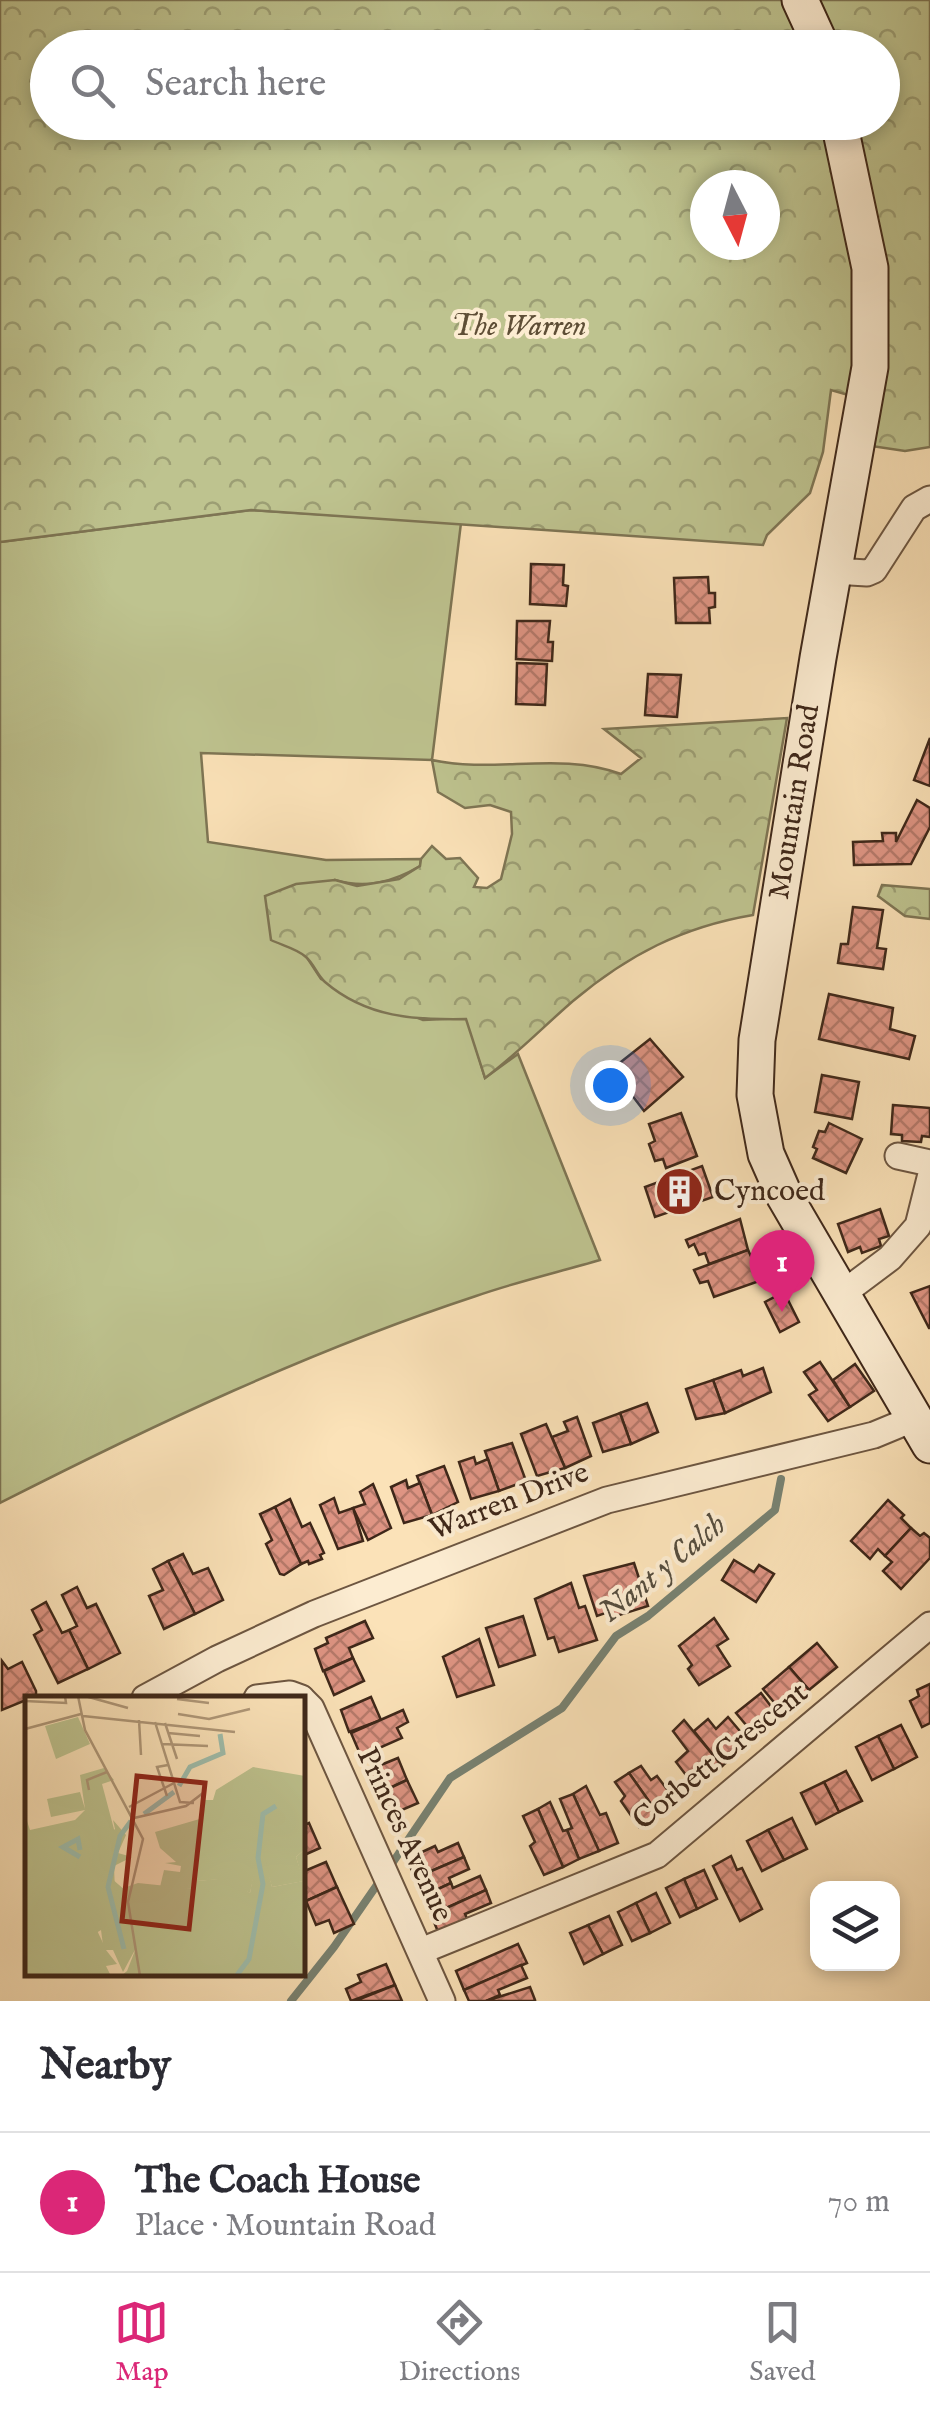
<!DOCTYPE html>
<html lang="en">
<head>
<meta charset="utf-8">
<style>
	:root { --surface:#fff; --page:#f2f2f3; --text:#2b2b33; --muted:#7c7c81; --line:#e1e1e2; --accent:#db2777 }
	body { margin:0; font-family:"IM FELL English",serif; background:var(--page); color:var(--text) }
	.controls { position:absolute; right:30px; bottom:30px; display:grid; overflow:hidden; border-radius:20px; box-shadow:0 5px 15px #0003 }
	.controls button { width:90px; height:90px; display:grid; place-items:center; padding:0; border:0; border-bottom:2px solid var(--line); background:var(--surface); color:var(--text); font:50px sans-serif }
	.compass { position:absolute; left:690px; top:170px; width:90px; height:90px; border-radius:50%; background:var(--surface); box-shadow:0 5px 15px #0003; rotate:174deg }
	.you { position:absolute; left:610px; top:1085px; width:35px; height:35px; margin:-25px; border:8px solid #fff; border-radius:50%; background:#1a73e8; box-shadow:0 0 0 15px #1a73e833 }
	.badge { display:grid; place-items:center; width:65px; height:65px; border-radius:50%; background:var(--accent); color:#fff; font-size:32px; font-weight:700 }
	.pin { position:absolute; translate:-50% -82px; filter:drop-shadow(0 2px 5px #0008) }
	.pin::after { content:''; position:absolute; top:52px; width:35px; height:30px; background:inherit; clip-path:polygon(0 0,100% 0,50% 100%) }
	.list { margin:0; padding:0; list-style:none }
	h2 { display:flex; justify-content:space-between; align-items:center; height:130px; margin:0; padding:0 40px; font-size:42px }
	h2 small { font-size:32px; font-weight:400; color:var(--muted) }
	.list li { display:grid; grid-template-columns:65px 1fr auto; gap:30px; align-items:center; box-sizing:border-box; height:140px; padding:0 40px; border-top:2px solid var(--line) }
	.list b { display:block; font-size:38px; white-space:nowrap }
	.list p { margin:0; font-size:32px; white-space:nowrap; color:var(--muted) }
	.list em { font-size:32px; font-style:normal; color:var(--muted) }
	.icon { flex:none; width:55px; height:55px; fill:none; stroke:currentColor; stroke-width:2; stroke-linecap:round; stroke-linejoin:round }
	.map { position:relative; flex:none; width:930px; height:2001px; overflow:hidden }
	.search { position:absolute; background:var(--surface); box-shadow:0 5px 15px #0003; left:30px; right:30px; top:30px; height:110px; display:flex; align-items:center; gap:25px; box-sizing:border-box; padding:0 35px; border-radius:55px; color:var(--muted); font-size:38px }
	.sheet { height:270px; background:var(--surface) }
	nav { display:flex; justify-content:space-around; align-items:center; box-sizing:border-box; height:140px; border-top:2px solid var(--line); background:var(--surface); font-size:28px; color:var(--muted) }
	nav a { display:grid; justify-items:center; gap:5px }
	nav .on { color:var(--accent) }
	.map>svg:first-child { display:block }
	.green { fill:#bec38f; stroke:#7e7554; stroke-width:2.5 }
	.forest { fill:url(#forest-crowns); stroke:#7e7554; stroke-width:2.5; fill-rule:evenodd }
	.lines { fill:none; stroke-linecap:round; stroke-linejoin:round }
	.stream { stroke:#788272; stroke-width:8 }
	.building { fill:url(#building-cross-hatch); stroke:#3e2719; stroke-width:2.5 }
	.street-casing { stroke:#6d5641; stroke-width:29 }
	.secondary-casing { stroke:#3e2719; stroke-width:39 }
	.street { stroke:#fcecd1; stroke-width:25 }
	.secondary { stroke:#fcecd1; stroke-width:35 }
	.labels { text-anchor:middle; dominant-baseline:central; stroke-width:8; stroke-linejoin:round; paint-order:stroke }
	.park-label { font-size:30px; font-style:italic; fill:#5e4e36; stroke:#fcecd1 }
	.street-label { font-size:30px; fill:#3e2719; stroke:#fcecd1 }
	.poi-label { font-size:30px; fill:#3e2719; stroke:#fcecd1; text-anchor:start }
	.water-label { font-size:32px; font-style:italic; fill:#564d3e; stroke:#fcecd1 }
	.inset-river { fill:none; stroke:#9fbead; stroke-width:5 }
	.inset-road { fill:none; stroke:#af9778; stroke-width:2.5 }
	.view { fill:#8f2418; fill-opacity:0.15; stroke:#8f2418; stroke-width:5 }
	.inset-edge { fill:none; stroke:#3e2719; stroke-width:5 }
</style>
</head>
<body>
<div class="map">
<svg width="930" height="2001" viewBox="0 0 930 2001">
	<defs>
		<pattern id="forest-crowns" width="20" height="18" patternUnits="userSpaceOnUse" patternTransform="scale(2.5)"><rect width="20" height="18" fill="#bec38f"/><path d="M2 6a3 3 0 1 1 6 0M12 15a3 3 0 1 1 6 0" fill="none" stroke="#9c9e74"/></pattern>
		<pattern id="building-cross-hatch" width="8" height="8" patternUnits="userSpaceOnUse" patternTransform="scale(2.5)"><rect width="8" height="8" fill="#de9483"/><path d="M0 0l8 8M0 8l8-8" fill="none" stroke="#b5796a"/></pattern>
	</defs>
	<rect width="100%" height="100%" fill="#fbe2b8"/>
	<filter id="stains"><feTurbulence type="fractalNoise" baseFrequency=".002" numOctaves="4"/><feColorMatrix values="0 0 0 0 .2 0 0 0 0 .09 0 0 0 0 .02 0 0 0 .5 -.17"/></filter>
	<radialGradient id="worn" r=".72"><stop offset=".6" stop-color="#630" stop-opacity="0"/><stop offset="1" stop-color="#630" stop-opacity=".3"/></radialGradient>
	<path class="green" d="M 251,510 L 461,523 L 432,760 L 201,753 L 208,842 L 326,860 L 421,859 L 420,866 C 393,882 366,889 335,880 L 306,956 L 321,979 L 423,1020 L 467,1018 L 485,1078 L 518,1054 L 600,1260 C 559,1272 516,1282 476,1296 C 312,1350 153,1425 0,1503 L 0,542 Z"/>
	<g class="forest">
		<path d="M 0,0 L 930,0 L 930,447 L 905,451 L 858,444 L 866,400 L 831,390 L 823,452 L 810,493 L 767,535 L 763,545 L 251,510 L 0,542 ZM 48,48 L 882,48 L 882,122 L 48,122 ZM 705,185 L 765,185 L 765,245 L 705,245 Z"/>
		<path d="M 787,718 L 753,915 C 682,927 628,955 573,1001 C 543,1027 517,1054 485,1078 L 466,1019 C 415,1020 367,1018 325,982 C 317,975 314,964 306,957 C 298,949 281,945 271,940 L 265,896 L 296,884 L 335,880 L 357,886 L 399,879 L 420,866 L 421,859 L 432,846 L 446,859 L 460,858 L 478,878 L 474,887 L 487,888 L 501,879 L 512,834 L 511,812 L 490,805 L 465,808 L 438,792 L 432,760 C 495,774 559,751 621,774 L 641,758 L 604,729 Z"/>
		<path d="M 882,885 L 930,889 L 930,919 L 905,916 L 878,896 Z"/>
	</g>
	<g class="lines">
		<g class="stream">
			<path d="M 389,1868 L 450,1778 L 562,1708 L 616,1636 L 648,1616 L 775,1510 L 781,1479"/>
			<path d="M 291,2001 L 334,1947 L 381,1879"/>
		</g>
	</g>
	<g class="building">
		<path d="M 531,564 L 564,565 L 563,585 L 568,586 L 566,606 L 530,604 Z"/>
		<path d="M 708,577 L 709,593 L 715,593 L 715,607 L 709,608 L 710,623 L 676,623 L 674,578 Z"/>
		<path d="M 517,621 L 550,621 L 548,642 L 553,642 L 552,661 L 516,659 Z"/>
		<path d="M 517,663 L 547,664 L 545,705 L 516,704 Z"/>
		<path d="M 648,674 L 681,675 L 677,717 L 645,715 Z"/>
		<path d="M 930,738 L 930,786 L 914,780 Z"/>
		<path d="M 917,800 L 930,808 L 930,827 L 911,864 L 854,865 L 853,842 L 883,841 L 882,833 L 896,833 L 896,842 Z"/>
		<path d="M 853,907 L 883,910 L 877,948 L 886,949 L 883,969 L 838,963 L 841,944 L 848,944 Z"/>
		<path d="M 829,994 L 893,1008 L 890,1029 L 915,1036 L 909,1059 L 819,1039 Z"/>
		<path d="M 650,1039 L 683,1077 L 644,1111 L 612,1069 Z"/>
		<path d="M 822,1075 L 859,1082 L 852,1119 L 815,1112 Z"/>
		<path d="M 893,1105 L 930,1108 L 930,1137 L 922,1136 L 921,1142 L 902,1141 L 902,1135 L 891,1134 Z"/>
		<path d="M 681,1113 L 697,1156 L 666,1168 L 663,1159 L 655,1161 L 649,1144 L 655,1141 L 649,1124 Z"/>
		<path d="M 829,1123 L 862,1139 L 846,1173 L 813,1158 L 817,1149 L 813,1147 L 819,1131 L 825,1132 Z"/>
		<path d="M 702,1166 L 713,1197 L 655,1217 L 645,1187 Z"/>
		<path d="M 880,1209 L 889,1236 L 879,1239 L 881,1246 L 862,1253 L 860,1247 L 848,1252 L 838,1224 Z"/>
		<path d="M 740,1219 L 748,1250 L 709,1264 L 705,1253 L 699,1255 L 694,1244 L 689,1247 L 686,1240 Z"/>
		<path d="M 748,1250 L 762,1280 L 714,1297 L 708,1281 L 700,1283 L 694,1270 Z"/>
		<path d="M 930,1286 L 930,1328 L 929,1328 L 911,1293 Z"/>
		<path d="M 784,1292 L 799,1322 L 780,1332 L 765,1302 Z"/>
		<path d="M 820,1362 L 850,1407 L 828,1421 L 809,1395 L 817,1390 L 804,1372 Z"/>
		<path d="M 855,1364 L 874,1391 L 850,1407 L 833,1380 Z"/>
		<path d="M 763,1368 L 771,1392 L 725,1413 L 713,1380 L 741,1370 L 743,1376 Z"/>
		<path d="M 713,1380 L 725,1413 L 696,1419 L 686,1389 Z"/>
		<path d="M 647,1403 L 658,1432 L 631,1444 L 620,1413 Z"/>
		<path d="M 620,1413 L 631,1444 L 603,1452 L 593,1423 Z"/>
		<path d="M 577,1417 L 591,1456 L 565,1468 L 552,1437 L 568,1431 L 564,1422 Z"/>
		<path d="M 546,1424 L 565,1468 L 537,1476 L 521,1434 Z"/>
		<path d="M 512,1443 L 526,1481 L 499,1491 L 485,1451 Z"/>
		<path d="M 474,1457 L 476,1464 L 488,1459 L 499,1491 L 471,1499 L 459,1462 Z"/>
		<path d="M 444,1466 L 458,1502 L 432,1515 L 417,1476 Z"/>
		<path d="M 406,1480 L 408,1488 L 420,1483 L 432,1515 L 404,1523 L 391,1487 Z"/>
		<path d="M 373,1484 L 391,1528 L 368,1540 L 353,1508 L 365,1504 L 360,1492 Z"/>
		<path d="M 334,1498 L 339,1513 L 353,1508 L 363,1541 L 338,1549 L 320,1505 Z"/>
		<path d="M 290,1499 L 302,1527 L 310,1523 L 324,1553 L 320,1555 L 322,1559 L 309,1564 L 308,1561 L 301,1564 L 275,1507 Z"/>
		<path d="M 888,1500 L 904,1515 L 901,1518 L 911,1528 L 885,1556 L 878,1549 L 870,1559 L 851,1541 Z"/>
		<path d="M 275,1507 L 301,1564 L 284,1575 L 280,1574 L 266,1544 L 272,1540 L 260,1514 Z"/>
		<path d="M 911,1528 L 920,1536 L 924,1533 L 930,1538 L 930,1558 L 901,1589 L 883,1571 L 892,1562 L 885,1556 Z"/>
		<path d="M 183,1554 L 193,1574 L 208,1568 L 223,1600 L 195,1614 L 168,1561 Z"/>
		<path d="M 734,1560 L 754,1572 L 759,1565 L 774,1574 L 756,1602 L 722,1580 Z"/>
		<path d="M 168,1561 L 195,1614 L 164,1629 L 149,1596 L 163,1590 L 153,1569 Z"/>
		<path d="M 634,1563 L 648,1606 L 613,1617 L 611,1611 L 597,1616 L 584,1576 Z"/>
		<path d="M 571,1583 L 579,1608 L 585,1606 L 597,1640 L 559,1652 L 554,1637 L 548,1639 L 535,1599 Z"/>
		<path d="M 77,1587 L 87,1608 L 96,1604 L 120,1653 L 88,1669 L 69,1630 L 77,1626 L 62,1595 Z"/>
		<path d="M 46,1602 L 62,1633 L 69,1630 L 88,1669 L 58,1683 L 34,1635 L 42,1630 L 32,1610 Z"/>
		<path d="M 523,1616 L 535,1655 L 499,1667 L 486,1628 Z"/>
		<path d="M 714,1618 L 728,1639 L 717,1646 L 730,1666 L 699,1685 L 688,1669 L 692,1665 L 679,1646 Z"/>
		<path d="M 365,1621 L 373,1638 L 349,1648 L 353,1658 L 323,1671 L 315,1649 L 328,1643 L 326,1638 Z"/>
		<path d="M 479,1639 L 494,1685 L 457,1697 L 443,1657 Z"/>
		<path d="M 817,1643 L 837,1667 L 809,1690 L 789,1667 Z"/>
		<path d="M 353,1658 L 364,1681 L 334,1695 L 324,1671 Z"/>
		<path d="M 2,1661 L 8,1669 L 22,1662 L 36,1691 L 36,1696 L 2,1710 Z"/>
		<path d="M 789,1667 L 809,1690 L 783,1713 L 763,1689 Z"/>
		<path d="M 930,1684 L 930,1723 L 922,1727 L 910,1701 L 919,1696 L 917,1690 Z"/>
		<path d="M 761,1693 L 773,1709 L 764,1717 L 771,1727 L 757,1738 L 736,1713 Z"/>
		<path d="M 371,1697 L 381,1720 L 349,1732 L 341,1710 Z"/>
		<path d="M 403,1710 L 408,1722 L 397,1728 L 402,1738 L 361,1756 L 351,1733 Z"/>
		<path d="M 728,1717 L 750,1743 L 722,1766 L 694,1731 L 708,1719 L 716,1729 Z"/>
		<path d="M 684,1720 L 722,1766 L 696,1788 L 676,1762 L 688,1751 L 673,1731 Z"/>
		<path d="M 901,1725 L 917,1757 L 894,1769 L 878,1736 Z"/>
		<path d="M 878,1736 L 894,1769 L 872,1780 L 856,1747 Z"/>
		<path d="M 398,1758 L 407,1780 L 377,1794 L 366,1771 Z"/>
		<path d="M 641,1766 L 651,1780 L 657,1776 L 675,1800 L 658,1814 L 629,1773 Z"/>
		<path d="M 846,1771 L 862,1801 L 839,1812 L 824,1782 Z"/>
		<path d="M 629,1773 L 658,1814 L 639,1827 L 621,1801 L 625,1796 L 615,1782 Z"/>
		<path d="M 407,1780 L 418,1803 L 388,1816 L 377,1794 Z"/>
		<path d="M 824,1782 L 839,1812 L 816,1824 L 801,1793 Z"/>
		<path d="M 586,1786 L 600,1815 L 606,1813 L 618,1843 L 599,1851 L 573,1794 Z"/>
		<path d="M 573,1794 L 599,1851 L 579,1859 L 567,1830 L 572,1828 L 560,1799 Z"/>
		<path d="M 550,1802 L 563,1831 L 567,1830 L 579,1859 L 563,1867 L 538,1809 Z"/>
		<path d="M 538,1809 L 563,1867 L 544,1875 L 530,1846 L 535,1842 L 523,1816 Z"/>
		<path d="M 792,1818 L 807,1849 L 784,1860 L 768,1830 Z"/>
		<path d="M 309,1823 L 320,1848 L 302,1856 L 302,1826 Z"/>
		<path d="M 768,1830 L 784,1860 L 762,1871 L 747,1841 Z"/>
		<path d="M 458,1843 L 464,1857 L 415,1878 L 407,1859 L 435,1846 L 438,1852 Z"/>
		<path d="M 731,1856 L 737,1870 L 742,1868 L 762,1909 L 740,1921 L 713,1866 Z"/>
		<path d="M 464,1857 L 469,1869 L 449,1878 L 451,1883 L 423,1896 L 415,1878 Z"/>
		<path d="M 326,1862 L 337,1887 L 306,1901 L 302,1872 Z"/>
		<path d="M 704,1870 L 717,1899 L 697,1909 L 684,1879 Z"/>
		<path d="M 480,1876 L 486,1890 L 431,1915 L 423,1896 L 451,1883 L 453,1888 Z"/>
		<path d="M 684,1879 L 697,1909 L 680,1917 L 666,1888 Z"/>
		<path d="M 337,1887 L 354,1924 L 334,1933 L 329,1920 L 316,1925 L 306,1901 Z"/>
		<path d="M 486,1890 L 491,1903 L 465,1914 L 468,1921 L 439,1934 L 431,1915 Z"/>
		<path d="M 656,1893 L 670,1923 L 650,1933 L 636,1903 Z"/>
		<path d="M 636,1903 L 650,1933 L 632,1941 L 618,1912 Z"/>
		<path d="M 609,1916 L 622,1945 L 603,1954 L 588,1925 Z"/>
		<path d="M 588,1925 L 603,1954 L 584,1964 L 570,1933 Z"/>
		<path d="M 518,1944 L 527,1963 L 464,1990 L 456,1971 Z"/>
		<path d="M 386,1964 L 395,1985 L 351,2001 L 346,1989 L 361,1982 L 358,1975 Z"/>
		<path d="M 521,1965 L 527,1978 L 498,1990 L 500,1995 L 486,2001 L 469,2001 L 464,1990 Z"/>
		<path d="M 395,1985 L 402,2001 L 355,2001 Z"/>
		<path d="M 530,1987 L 535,2000 L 533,2001 L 486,2001 Z"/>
	</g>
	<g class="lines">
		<defs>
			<g id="street">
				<path d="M 834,571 L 867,573 L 874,570 L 914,508 L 930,499"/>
				<path d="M 898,1156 L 930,1163"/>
				<path d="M 842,1294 L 890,1258 L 918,1226 L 930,1178"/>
				<path d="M 145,1698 L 217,1659 L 314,1614 L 607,1500 L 874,1435 L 915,1418"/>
				<path d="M 257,1698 L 290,1694 L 301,1698"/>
				<path d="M 302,1699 L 311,1708 L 442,2001"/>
				<path d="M 421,1951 L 657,1855 L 930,1625"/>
			</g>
			<g id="secondary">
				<path d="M 800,0 L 822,48"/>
				<path d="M 839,122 L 870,268 L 870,367 L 818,658 L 757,1040 L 755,1095 L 766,1154 L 785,1197 L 930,1445"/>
			</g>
		</defs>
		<use href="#street" class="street-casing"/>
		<use href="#secondary" class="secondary-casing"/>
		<use href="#street" class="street"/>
		<use href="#secondary" class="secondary"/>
	</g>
	<defs>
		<symbol id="building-disc" viewBox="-11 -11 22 22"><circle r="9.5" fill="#8f2418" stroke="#fcecd1"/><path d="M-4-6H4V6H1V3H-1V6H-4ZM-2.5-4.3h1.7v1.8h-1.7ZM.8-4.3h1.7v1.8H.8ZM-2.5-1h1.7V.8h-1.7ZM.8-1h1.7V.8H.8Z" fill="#fff"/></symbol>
	</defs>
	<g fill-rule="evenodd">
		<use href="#building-disc" x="652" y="1164" width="55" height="55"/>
	</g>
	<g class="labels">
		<g class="park-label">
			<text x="519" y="327">The Warren</text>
		</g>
		<g class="street-label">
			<text transform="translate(795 802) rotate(-81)">Mountain Road</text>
			<text transform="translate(509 1502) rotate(-21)">Warren Drive</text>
			<text transform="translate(721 1757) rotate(-39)">Corbett Crescent</text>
			<text transform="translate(404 1835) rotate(65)">Princes Avenue</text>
		</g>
		<g class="poi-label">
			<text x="714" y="1192">Cyncoed</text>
		</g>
		<g class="water-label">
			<text transform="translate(663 1569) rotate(-39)">Nant y Calch</text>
		</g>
	</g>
	<g transform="translate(25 1696)">
		<rect width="280" height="280" fill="#fbe2b8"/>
		<path d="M 228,71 L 280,80 L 280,153 L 271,161 L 279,185 L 247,191 L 235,150 L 225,197 L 198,183 L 172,185 L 172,193 L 135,191 L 139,174 L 155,176 L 156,170 L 140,167 L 151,166 L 135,152 L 130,136 L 178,122 L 176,104 L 188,104 L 191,94 ZM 79,72 L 89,84 L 77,88 L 94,152 L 86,182 L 101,195 L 97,247 L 78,249 L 76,234 L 0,280 L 18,229 L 0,230 L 0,119 L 5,134 L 50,124 L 60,114 L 26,121 L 22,103 L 55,96 L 60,113 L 55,79 Z" fill="#bec38f"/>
		<path d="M 88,124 L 101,139 L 93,157 L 107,161 L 89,170 L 90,195 L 113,187 L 171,193 L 172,185 L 203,182 L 225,197 L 235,141 L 247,191 L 278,185 L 271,161 L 280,153 L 280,280 L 96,280 L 102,275 L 111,252 L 98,276 L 88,254 L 81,254 L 92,268 L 81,270 L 86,280 L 0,280 L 0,229 L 31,226 L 38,212 L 27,209 L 24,221 L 0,217 L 0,201 L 17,204 L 14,198 L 27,193 L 0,192 L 0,172 L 47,172 L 44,216 L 59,207 L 78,247 L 83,230 L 88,246 L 96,243 L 76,181 L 89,154 L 81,141 L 90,133 Z" fill="#bec38f"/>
		<path d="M 53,21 L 65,48 L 31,63 L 20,30 Z" fill="#bec38f"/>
		<path class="inset-river" d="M 154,90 L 165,71 L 198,57 L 195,38M 119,118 L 149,96M 55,161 L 38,151 L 53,143 L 55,154M 99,253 L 83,191 L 95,140 L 106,125M 212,279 L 224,263 L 238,188 L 233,162 L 238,118 L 251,110"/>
		<path class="inset-road" d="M 53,0 L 60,34 L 118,143 L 103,206 L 115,280M 60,0 L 103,12M 152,3 L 184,7M 0,5 L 41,7 L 40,0M 153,18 L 184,23 L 225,13M 58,20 L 210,36M 114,24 L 116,59M 130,26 L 155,106 L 169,107M 140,27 L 152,63M 0,33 L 56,18M 143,37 L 175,40M 137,48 L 183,50M 64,94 L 62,84 L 82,76M 142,100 L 132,71 L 143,69M 104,111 L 149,87M 109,122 L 161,110 L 178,97"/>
		<path class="view" d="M 112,80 L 180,87 L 164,233 L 97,225 Z"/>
		<rect width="280" height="280" class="inset-edge"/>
	</g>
	<rect width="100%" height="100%" filter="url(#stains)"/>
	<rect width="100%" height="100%" fill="url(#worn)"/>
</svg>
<div class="controls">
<button><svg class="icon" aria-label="layers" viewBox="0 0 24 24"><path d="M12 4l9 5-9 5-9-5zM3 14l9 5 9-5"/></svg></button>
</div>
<svg class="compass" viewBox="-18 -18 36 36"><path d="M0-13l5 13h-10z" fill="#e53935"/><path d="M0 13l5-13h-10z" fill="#7c7c81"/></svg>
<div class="you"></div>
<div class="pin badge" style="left:782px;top:1312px">1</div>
<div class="search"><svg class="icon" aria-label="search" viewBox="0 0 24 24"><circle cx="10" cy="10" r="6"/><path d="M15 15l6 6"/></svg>Search here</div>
</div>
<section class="sheet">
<h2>Nearby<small></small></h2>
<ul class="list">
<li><span class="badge">1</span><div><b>The Coach House</b><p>Place · Mountain Road</p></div><em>70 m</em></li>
</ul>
</section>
<nav>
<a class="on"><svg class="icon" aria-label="map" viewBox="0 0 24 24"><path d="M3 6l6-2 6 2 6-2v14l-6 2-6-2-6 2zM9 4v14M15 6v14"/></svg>Map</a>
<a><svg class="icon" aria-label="directions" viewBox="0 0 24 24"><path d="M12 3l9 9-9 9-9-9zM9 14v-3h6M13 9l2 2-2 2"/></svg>Directions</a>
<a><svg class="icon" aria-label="saved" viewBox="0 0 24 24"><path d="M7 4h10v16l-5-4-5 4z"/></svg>Saved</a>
</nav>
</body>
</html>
